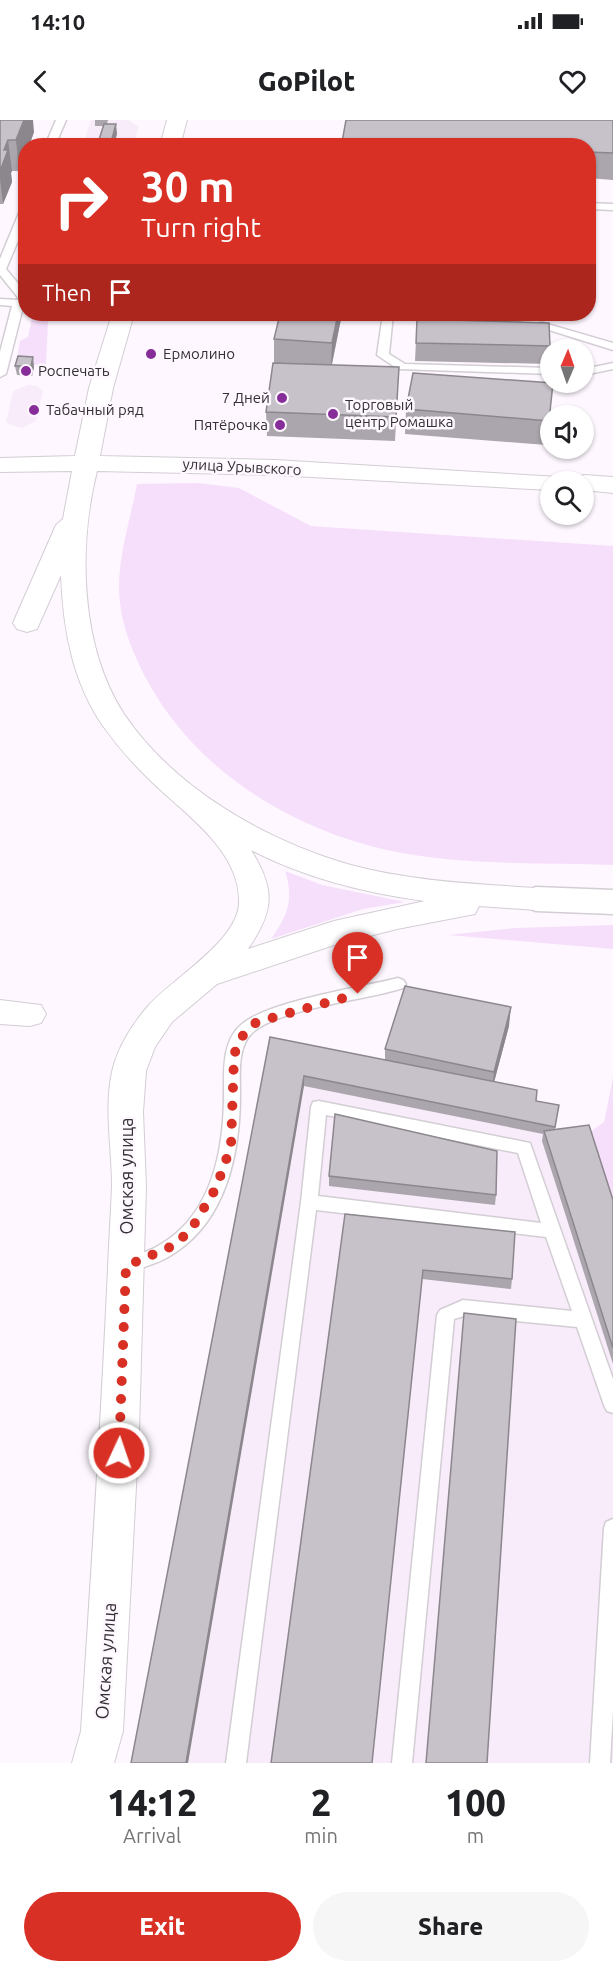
<!DOCTYPE html>
<meta charset="utf-8">
<style>
:root{--surface:#fff;--page:#f6f6f6;--text:#202124;--muted:#757577;--accent:#d93025}
body{margin:0;font-family:Ubuntu,sans-serif;background:var(--page);color:var(--text);height:100vh;display:flex;flex-direction:column;font-size:22px;white-space:nowrap}
*{box-sizing:border-box;margin:0}
p{font-size:20px;color:var(--muted)}
.icon{flex:none;width:33px;height:33px;fill:none;stroke:currentColor;stroke-width:2;stroke-linecap:round;stroke-linejoin:round}
.map{position:relative;height:1643px;overflow:hidden}
.side{display:flex;flex-direction:column;background:var(--surface);flex:1}
.side>*{flex:none}
.top-card{position:absolute;left:18px;top:18px;width:578px;height:183px;border-radius:24px;box-shadow:0 2px 4px #0004;background:#d93025;color:#fff;overflow:hidden}
.needle{width:39px;rotate:2deg}
.fabs{position:absolute;left:540px;top:219px;display:grid;gap:12px}
.fabs a{display:grid;place-items:center;width:54px;height:54px;border-radius:50%;background:var(--surface);box-shadow:0 2px 4px #0004;font-size:30px}
.pin{position:absolute;display:grid;place-items:center;width:51px;height:51px;color:#fff;margin:-62px -26px;border-radius:50% 50% 50% 0;rotate:-45deg;box-shadow:0 0 6px #0007}
.pin .icon{rotate:45deg}
.me{position:absolute;width:66px;margin:-33px;rotate:3deg;stroke-linejoin:round;filter:drop-shadow(0 0 4px #0008)}
.turn{display:flex;align-items:center;gap:21px;height:126px;padding:0 24px;font-size:27px}
.turn .icon{width:78px;height:78px;stroke-width:2.5}
.turn b{display:block;font-size:42px;line-height:51px}
.then{display:flex;align-items:center;height:57px;padding:0 24px;background:#0003;gap:12px;font-size:22px}
.eta{display:flex;justify-content:space-evenly;align-items:center;height:102px;text-align:center}
.eta b{font-size:36px;font-weight:800;line-height:42px}
.action{display:flex;gap:12px;margin-top:auto;padding:12px 24px}
.action a{flex:1;height:69px;border-radius:36px;background:var(--accent);color:#fff;font-size:24px;font-weight:800;line-height:69px;text-align:center}
.action a+a{background:var(--page);color:var(--text)}
.status{display:flex;justify-content:space-between;align-items:center;height:42px;padding:0 30px;background:var(--surface);direction:ltr}
.status svg{height:16px;fill:currentColor}
header{display:flex;justify-content:space-between;align-items:center;height:78px;padding:0 24px;background:var(--surface);font-size:27px;font-weight:800}
.map>svg:first-child{display:block}
</style>
<div class="status"><b>14:10</b><svg viewBox="0 0 49 12"><path d="M0 12V9h3v3zM5 12V6h3v6zM10 12V3h3v9zM15 12V0h3v12zM26 1h20v11H26zM47 4h2v5h-2z"/></svg></div>
<header><svg class="icon" aria-label="back" viewBox="0 0 24 24"><path d="M15 5l-7 7 7 7"/></svg>GoPilot<svg class="icon" aria-label="heart" viewBox="0 0 24 24"><path d="M12 20l-8-8c-3-5 5-10 8-4 3-6 11-1 8 4z"/></svg></header>
<div class="map">
<svg width="613" height="1643" viewBox="0 0 613 1643">
<rect width="100%" height="100%" fill="#fef7ff"/>
<!-- built -->
<path fill="#f8ecfb" d="M91 0H128L139 7 133 25 83 26Z
M28 265 37 266 43 271 36 301 22 308 11 305 6 302 13 271Z
M270 927 557 995 554 1016 613 1096V1643H133Z"/>
<!-- green -->
<path fill="#f6dffb" d="M32 198 48 201 46 245H16L20 221 28 217Z
M198 363 239 368 311 406 613 426V745C539 742 460 746 387 730 281 706 182 641 137 540 127 518 120 495 119 471 118 436 131 397 137 364Z
M285 751 322 765 405 782 363 789 271 819C288 795 294 779 285 751Z
M613 805V829L448 815 515 808Z
M613 957V1096L587 1014 604 1002Z"/>
<g fill="none" stroke-linecap="round" stroke-linejoin="round">
<!-- service casing -->
<g stroke="#d3cdd4" stroke-width="3">
<path id="service" d="M56 0H66L55 26H45Z
M588 83 613 84V90L588 89Z
M26 85V102L6 149 26 173V187H23L6 254 0 257V232L12 186 0 185V179L20 180 0 155V139L21 88Z
M383 194H393L389 234 405 244 550 248V254L398 249 377 235Z
M498 194H513L613 223V230Z
M613 243V249L584 255V249Z
M398 858 403 860 406 864 403 868C367 880 277 889 252 913 237 927 240 956 240 974 240 1032 227 1098 176 1132 161 1143 143 1147 126 1153L120 1151 117 1146 120 1141C133 1136 146 1133 158 1126 212 1096 224 1030 224 974 224 951 222 921 241 905 265 882 362 867 398 858Z
M319 981 530 1023 613 1259V1293L607 1291 604 1285 577 1207 464 1196 454 1199 412 1643H392L437 1195 440 1190 463 1180 572 1191 546 1117 316 1090 246 1643H226L301 1082 311 987 313 982ZM326 995 518 1033 541 1103 318 1076Z
M613 1399V1590L610 1643H590L604 1408 606 1402Z"/>
</g>
<!-- minor casing -->
<g stroke="#d3cdd4" stroke-width="2">
<path id="minor" d="M167 0H187L180 26H160Z
M112 194H134L113 268 100 336 275 340 559 357 562 362H550V370L275 355 97 351C78 427 80 526 124 594 174 668 263 719 347 744 408 761 473 764 536 768L547 771 551 779 547 787 536 790 479 786 475 794 397 809 334 825 217 864 172 902 155 927 146 951 143 992 146 1066 139 1310 123 1611 114 1643H72L81 1611C91 1457 101 1303 108 1148 109 1121 111 1093 112 1066 112 1028 104 989 112 952 117 928 133 903 149 885 171 860 238 821 239 783 241 731 185 694 153 663 134 645 118 627 103 606 72 561 63 508 61 455L37 509 27 512 17 509 13 503 56 405 63 399 72 351 0 352V338L75 336 89 268ZM251 730C305 758 365 773 425 781L334 801 248 829C274 791 276 770 251 730Z
M584 355 613 357V373L584 370V362H572L575 358Z
M0 880 41 885 46 894 41 903 30 906 0 904Z"/>
</g>
<!-- tertiary casing -->
<g stroke="#d3cdd4" stroke-width="3">
<path id="tertiary" d="M536 767 613 770V794L536 791 525 787 520 779 525 771Z"/>
</g>
<!-- service -->
<use href="#service" fill="#fff" fill-rule="evenodd"/>
<!-- minor -->
<use href="#minor" fill="#fff" fill-rule="evenodd"/>
<!-- tertiary -->
<use href="#tertiary" fill="#fff" fill-rule="evenodd"/>
</g>
<!-- wall -->
<path fill="#aba6ad" d="M0 0 34 12 29 26H26V35L19 51H12L11 53 12 62 3 84H0Z
M95 0H108L107 4 117 14 103 6H95Z
M613 0V60L588 58V26H342V22Z
M342 194 332 245 399 247 395 321 267 316 266 292 274 243V219Z
M417 199 550 226 548 244 415 241Z
M18 236 34 247 32 256 17 255 15 246Z
M553 263 546 325 405 314 406 289Z
M509 906 494 962 536 981 559 985 555 1009 613 1080V1244L542 1021 543 1014 304 966 270 917 385 940V929Z
M329 1056 496 1075 495 1085 329 1066Z
M345 1094 512 1159 511 1169 422 1159Z"/>
<!-- shaded-wall -->
<path fill="#8b878d" d="M24 0H33L34 12 29 26H26V35L19 51 16 20Z
M116 4 117 14 114 26H110Z
M8 20 12 51 11 53 12 62 3 84 0 59V51L4 30Z
M338 194H342L331 247 332 223Z
M33 237 34 247 32 256 31 246Z
M511 887 509 906 492 970 494 952Z
M304 956V966L188 1643H186Z"/>
<!-- building -->
<path fill="#c7c1c9" stroke="#8b878d" stroke-width="1.5" d="M0 0H24L16 20H8L4 30H8L0 51Z
M346 0H613V33L588 32V26H475L418 22V26H399L342 22Z
M104 4H116L110 26H97Z
M280 194H338L332 223 274 219Z
M417 199 549 203 550 226 416 223Z
M18 236 33 237 31 246H15Z
M273 243 399 247 396 297 266 292Z
M413 253 553 263 549 301 406 289Z
M405 866 511 887 494 952 385 929Z
M270 917 537 970 536 981 559 985 555 1007 304 956 186 1643H131Z
M335 994 497 1031 496 1075 329 1056Z
M589 1005 613 1080V1228L544 1011Z
M345 1094 515 1112 512 1159 423 1150 372 1643H271Z
M464 1193 516 1199 487 1643H426Z"/>
<g fill="none" stroke-linecap="round" stroke-linejoin="round">
<!-- route -->
<path stroke="#d93025" stroke-width="10" stroke-dasharray="0 18" d="M119 1333 126 1146 175 1125 192 1108 216 1068 231 1026 234 936C238 921 244 911 257 902L358 874"/>
</g>
<!-- markers -->
<g fill="#872d99" stroke="#fef7ff" stroke-width="2">
<circle cx="151" cy="234" r="6"/>
<circle cx="26" cy="251" r="6"/>
<circle cx="282" cy="278" r="6"/>
<circle cx="34" cy="290" r="6"/>
<circle cx="333" cy="294" r="6"/>
<circle cx="280" cy="305" r="6"/>
</g>
<g text-anchor="middle" stroke-width="5" stroke-linejoin="round" paint-order="stroke">
<!-- far-poi labels -->
<g font-size="15" fill="#343134" stroke="#fef7ff" text-anchor="start">
<text x="163" y="239">Ермолино</text>
<text x="38" y="256">Роспечать</text>
<text x="270" y="283" text-anchor="end">7 Дней</text>
<text x="345" y="290">Торговый<tspan x="345" dy="17">центр Ромашка</tspan></text>
<text x="46" y="295">Табачный ряд</text>
<text x="268" y="310" text-anchor="end">Пятёрочка</text>
</g>
<!-- far-street labels -->
<g font-size="15" fill="#343134" stroke="#fef7ff">
<text transform="translate(242 347) rotate(3)" y="5">улица Урывского</text>
</g>
<!-- street labels -->
<g font-size="18" fill="#343134" stroke="#fef7ff">
<text transform="translate(127 1056) rotate(-90)" y="6">Омская улица</text>
<text transform="translate(106 1541) rotate(-86)" y="6">Омская улица</text>
</g>
</g>
</svg>
<div class="fabs">
<a><svg class="needle" viewBox="-14 -14 28 28"><path d="M0-13l5 13h-10z" fill="#e53935"/><path d="M0 13l5-13h-10z" fill="#757577"/></svg></a>
<a><svg class="icon" aria-label="sound" viewBox="0 0 24 24"><path d="M4 9h4l5-4v14l-5-4H4zM17 9q2 3 0 6"/></svg></a>
<a><svg class="icon" aria-label="search" viewBox="0 0 24 24"><circle cx="10" cy="10" r="6"/><path d="M15 15l6 6"/></svg></a>
</div>
<div class="pin" style="left:358px;top:874px;background:#d93025"><svg class="icon" aria-label="arrive" viewBox="0 0 24 24"><path d="M6 21V4h12l-3 4 3 4H6"/></svg></div>
<svg class="me" style="left:119px;top:1333px" viewBox="-20 -20 40 40"><circle r="17" fill="#d93025" stroke="#fff" stroke-width="3"/><path d="M0-11L8 9 0 5-8 9z" fill="#fff"/></svg>
<div class="top-card">
<div class="turn"><svg class="icon" aria-label="right" viewBox="0 0 24 24"><path d="M7 20v-9h11M14 6l5 5-5 5"/></svg><div><b>30 m</b>Turn right</div></div>
<div class="then">Then<svg class="icon" aria-label="arrive" viewBox="0 0 24 24"><path d="M6 21V4h12l-3 4 3 4H6"/></svg></div>
</div>
</div>
<section class="side">
<div class="eta">
<div><b>14:12</b><p>Arrival</p></div>
<div><b>2</b><p>min</p></div>
<div><b>100</b><p>m</p></div>
</div>
<div class="action"><a>Exit</a><a>Share</a></div>
</section>
